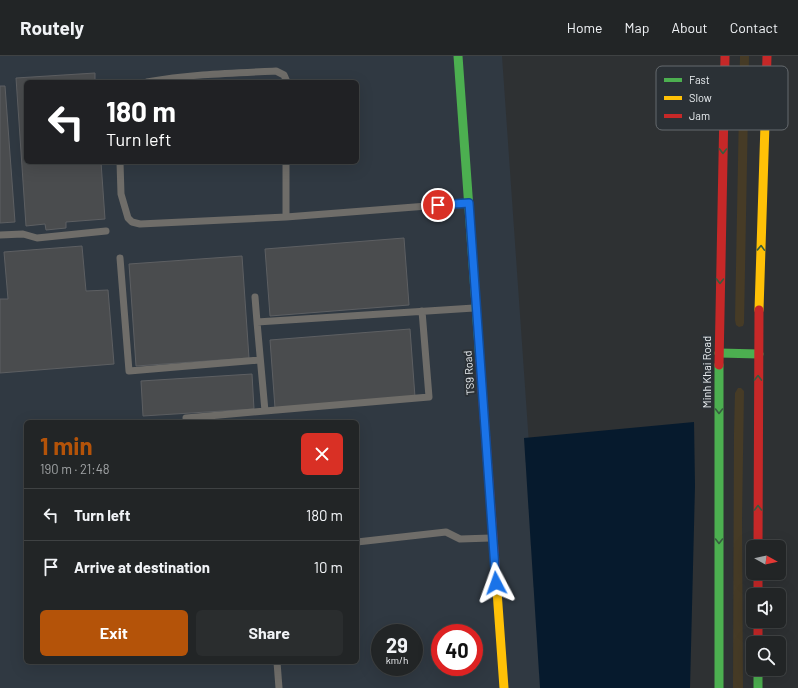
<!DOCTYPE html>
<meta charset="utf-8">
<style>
:root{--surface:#222526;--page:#2a2d2e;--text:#f1f3f6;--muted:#a2a5a7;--line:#3f4243;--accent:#b45309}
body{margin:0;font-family:Barlow,sans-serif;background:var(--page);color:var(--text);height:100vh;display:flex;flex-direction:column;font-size:15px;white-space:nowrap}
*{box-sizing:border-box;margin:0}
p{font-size:13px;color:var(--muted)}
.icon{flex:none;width:22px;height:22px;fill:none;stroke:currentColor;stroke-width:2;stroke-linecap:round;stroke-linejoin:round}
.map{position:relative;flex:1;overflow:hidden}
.sheet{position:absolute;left:24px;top:364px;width:335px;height:244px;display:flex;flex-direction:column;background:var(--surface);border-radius:6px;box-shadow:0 4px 16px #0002,0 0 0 1px var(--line)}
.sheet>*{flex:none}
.top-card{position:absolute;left:24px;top:24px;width:335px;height:84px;border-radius:6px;box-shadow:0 4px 16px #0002,0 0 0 1px var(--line);background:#202124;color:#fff;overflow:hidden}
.needle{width:26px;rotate:98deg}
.buttons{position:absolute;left:746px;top:484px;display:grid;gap:8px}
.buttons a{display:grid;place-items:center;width:40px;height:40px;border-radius:6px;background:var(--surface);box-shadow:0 4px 16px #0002,0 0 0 1px var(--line);font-size:20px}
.speed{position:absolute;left:371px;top:568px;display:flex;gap:8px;font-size:20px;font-weight:700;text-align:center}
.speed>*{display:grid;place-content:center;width:52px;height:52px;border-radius:50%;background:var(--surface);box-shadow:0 4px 16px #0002,0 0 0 1px var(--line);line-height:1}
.speed small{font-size:10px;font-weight:400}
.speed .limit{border:6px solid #d22;background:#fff;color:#111}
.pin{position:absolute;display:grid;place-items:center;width:34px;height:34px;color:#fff;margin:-17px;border:2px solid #fff;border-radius:50%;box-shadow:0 1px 4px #0007}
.me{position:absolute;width:44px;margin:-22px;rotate:356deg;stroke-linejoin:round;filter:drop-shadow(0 0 3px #0008)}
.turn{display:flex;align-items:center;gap:14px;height:84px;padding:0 16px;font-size:18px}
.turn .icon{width:52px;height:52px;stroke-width:2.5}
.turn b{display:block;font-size:28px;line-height:34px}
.round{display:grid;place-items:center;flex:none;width:42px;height:42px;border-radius:6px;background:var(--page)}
.overview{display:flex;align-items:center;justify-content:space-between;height:68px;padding:0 16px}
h1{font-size:24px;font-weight:700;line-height:30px;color:var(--accent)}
.button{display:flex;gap:8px;margin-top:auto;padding:8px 16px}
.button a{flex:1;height:46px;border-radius:6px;background:var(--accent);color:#fff;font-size:16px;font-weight:700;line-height:46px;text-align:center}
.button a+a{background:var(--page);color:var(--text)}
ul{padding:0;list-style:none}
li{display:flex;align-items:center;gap:12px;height:52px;padding:0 16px;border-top:1px solid var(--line)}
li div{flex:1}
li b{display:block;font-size:15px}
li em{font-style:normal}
header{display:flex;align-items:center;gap:24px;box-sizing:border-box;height:56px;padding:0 20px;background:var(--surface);border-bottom:1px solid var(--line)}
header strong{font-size:19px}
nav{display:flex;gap:22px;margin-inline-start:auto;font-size:14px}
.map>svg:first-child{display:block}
</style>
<header>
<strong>Routely</strong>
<nav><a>Home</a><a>Map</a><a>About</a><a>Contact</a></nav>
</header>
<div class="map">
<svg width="798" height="632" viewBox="0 0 798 632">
<rect width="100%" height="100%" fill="#2e3133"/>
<!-- built -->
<path fill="#303942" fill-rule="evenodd" d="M0 0H502L546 632H0ZM26 26H357V106H26ZM26 366H357V606H26ZM380 577H414V611H380ZM440 577H474V611H440Z"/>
<!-- green -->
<path fill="#463b26" d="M740 0H749L744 267 743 270 739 271 736 269 735 264Z
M738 332H741L744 335 742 463 743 632H733L734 377 735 337Z"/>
<!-- water -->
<path fill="#061a2d" d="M694 366 695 430 690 632H540L524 382Z"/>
<!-- building -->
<path fill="#4a4c4e" stroke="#5d5f62" d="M95 17V26H26V106H101L105 163 66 166V172L46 174 45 168 26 170 16 22Z
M0 30H5L15 166 0 167Z
M404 182 409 249 270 260 265 193Z
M82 190 86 235 108 234 114 308 0 317V243H8L4 196Z
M242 200 249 302 136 310 129 208Z
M410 273 415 341 275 352 270 284Z
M252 318 254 353 143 360 141 325Z"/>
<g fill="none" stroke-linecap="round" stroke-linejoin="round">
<!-- lane -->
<path stroke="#6f6d69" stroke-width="7" d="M147 26C189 18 233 17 276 15L284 19 287 26
M120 106 121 138 128 162 132 166 140 168 286 161 466 147
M286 161V106
M0 179 23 178 37 182 106 175
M120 202 129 315 260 304
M255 241 257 266 474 252
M265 355 429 341 422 255
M186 362 265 355 257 266
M357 486 446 476 460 483 491 482
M277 606 279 632"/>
<!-- fast -->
<path stroke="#4caf50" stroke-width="9" d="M458 0 480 305
M719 297 759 298
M719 309V632
M758 613V632"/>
<!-- slow -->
<path stroke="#ffc107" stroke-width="9" d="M759 254 765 68
M496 521 504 632"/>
<!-- jam -->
<path stroke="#c62828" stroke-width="9" d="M765 68 767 0
M480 305 496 521
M719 309 725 0
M758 491 759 254
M758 517V539
M758 565V587"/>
</g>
<!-- one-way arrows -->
<defs><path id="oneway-chevron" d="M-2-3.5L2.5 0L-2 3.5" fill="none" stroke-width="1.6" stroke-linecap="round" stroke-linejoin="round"/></defs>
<g stroke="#375d3f">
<use href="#oneway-chevron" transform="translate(723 95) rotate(91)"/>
<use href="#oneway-chevron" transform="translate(761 192) rotate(-88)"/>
<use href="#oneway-chevron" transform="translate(720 225) rotate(91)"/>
<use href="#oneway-chevron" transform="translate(758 322) rotate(-89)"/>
<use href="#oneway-chevron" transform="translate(719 355) rotate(90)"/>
<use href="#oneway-chevron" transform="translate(758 452) rotate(-90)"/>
<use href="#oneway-chevron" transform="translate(719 485) rotate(90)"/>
</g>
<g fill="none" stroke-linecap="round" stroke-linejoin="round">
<!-- route casing -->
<g stroke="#114b97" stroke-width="10">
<path id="route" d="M438 149 469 147 496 527"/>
</g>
<!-- route -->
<use href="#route" stroke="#1a73e8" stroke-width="7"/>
</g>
<g text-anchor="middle" stroke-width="4" stroke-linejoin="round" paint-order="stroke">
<!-- street labels -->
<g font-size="11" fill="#ebeff2" stroke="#2b3136">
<text transform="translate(707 316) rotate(-90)" y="4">Minh Khai Road</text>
<text transform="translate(469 317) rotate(-94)" y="4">TS9 Road</text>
</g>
</g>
<!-- legend -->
<rect x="656" y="10" width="132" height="64" rx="6" fill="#2b3136" stroke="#656a6e" stroke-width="1"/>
<rect x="664" y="22" width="18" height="4" fill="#4caf50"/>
<rect x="664" y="40" width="18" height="4" fill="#ffc107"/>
<rect x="664" y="58" width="18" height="4" fill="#c62828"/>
<g font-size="11" fill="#ebeff2">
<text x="689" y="28">Fast</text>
<text x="689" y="46">Slow</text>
<text x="689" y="64">Jam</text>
</g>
</svg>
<div class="buttons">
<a><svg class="needle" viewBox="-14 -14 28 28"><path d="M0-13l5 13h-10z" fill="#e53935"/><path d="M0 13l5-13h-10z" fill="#a2a5a7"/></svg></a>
<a><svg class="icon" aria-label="sound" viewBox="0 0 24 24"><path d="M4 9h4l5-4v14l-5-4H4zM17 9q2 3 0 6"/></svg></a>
<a><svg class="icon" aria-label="search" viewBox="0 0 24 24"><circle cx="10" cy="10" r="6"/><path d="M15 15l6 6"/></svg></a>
</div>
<div class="speed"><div>29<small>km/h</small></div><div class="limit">40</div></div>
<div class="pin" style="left:438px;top:149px;background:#d93025"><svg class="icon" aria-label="arrive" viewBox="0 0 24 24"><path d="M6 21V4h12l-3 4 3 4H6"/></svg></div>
<svg class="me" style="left:496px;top:527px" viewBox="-20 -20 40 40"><path d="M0-17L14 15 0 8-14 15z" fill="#1a73e8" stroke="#fff" stroke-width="4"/></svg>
<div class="top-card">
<div class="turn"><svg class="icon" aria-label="left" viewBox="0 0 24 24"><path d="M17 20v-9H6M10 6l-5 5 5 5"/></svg><div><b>180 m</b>Turn left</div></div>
</div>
<section class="sheet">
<div class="overview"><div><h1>1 min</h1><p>190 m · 21:48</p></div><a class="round" style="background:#d93025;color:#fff"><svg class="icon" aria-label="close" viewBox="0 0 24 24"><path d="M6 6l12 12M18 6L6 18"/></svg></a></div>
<ul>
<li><svg class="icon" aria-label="left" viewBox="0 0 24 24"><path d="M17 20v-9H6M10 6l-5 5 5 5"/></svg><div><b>Turn left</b></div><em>180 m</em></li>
<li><svg class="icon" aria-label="arrive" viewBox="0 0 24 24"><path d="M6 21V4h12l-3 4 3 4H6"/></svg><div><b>Arrive at destination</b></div><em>10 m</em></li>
</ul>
<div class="button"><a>Exit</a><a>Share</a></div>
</section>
</div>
